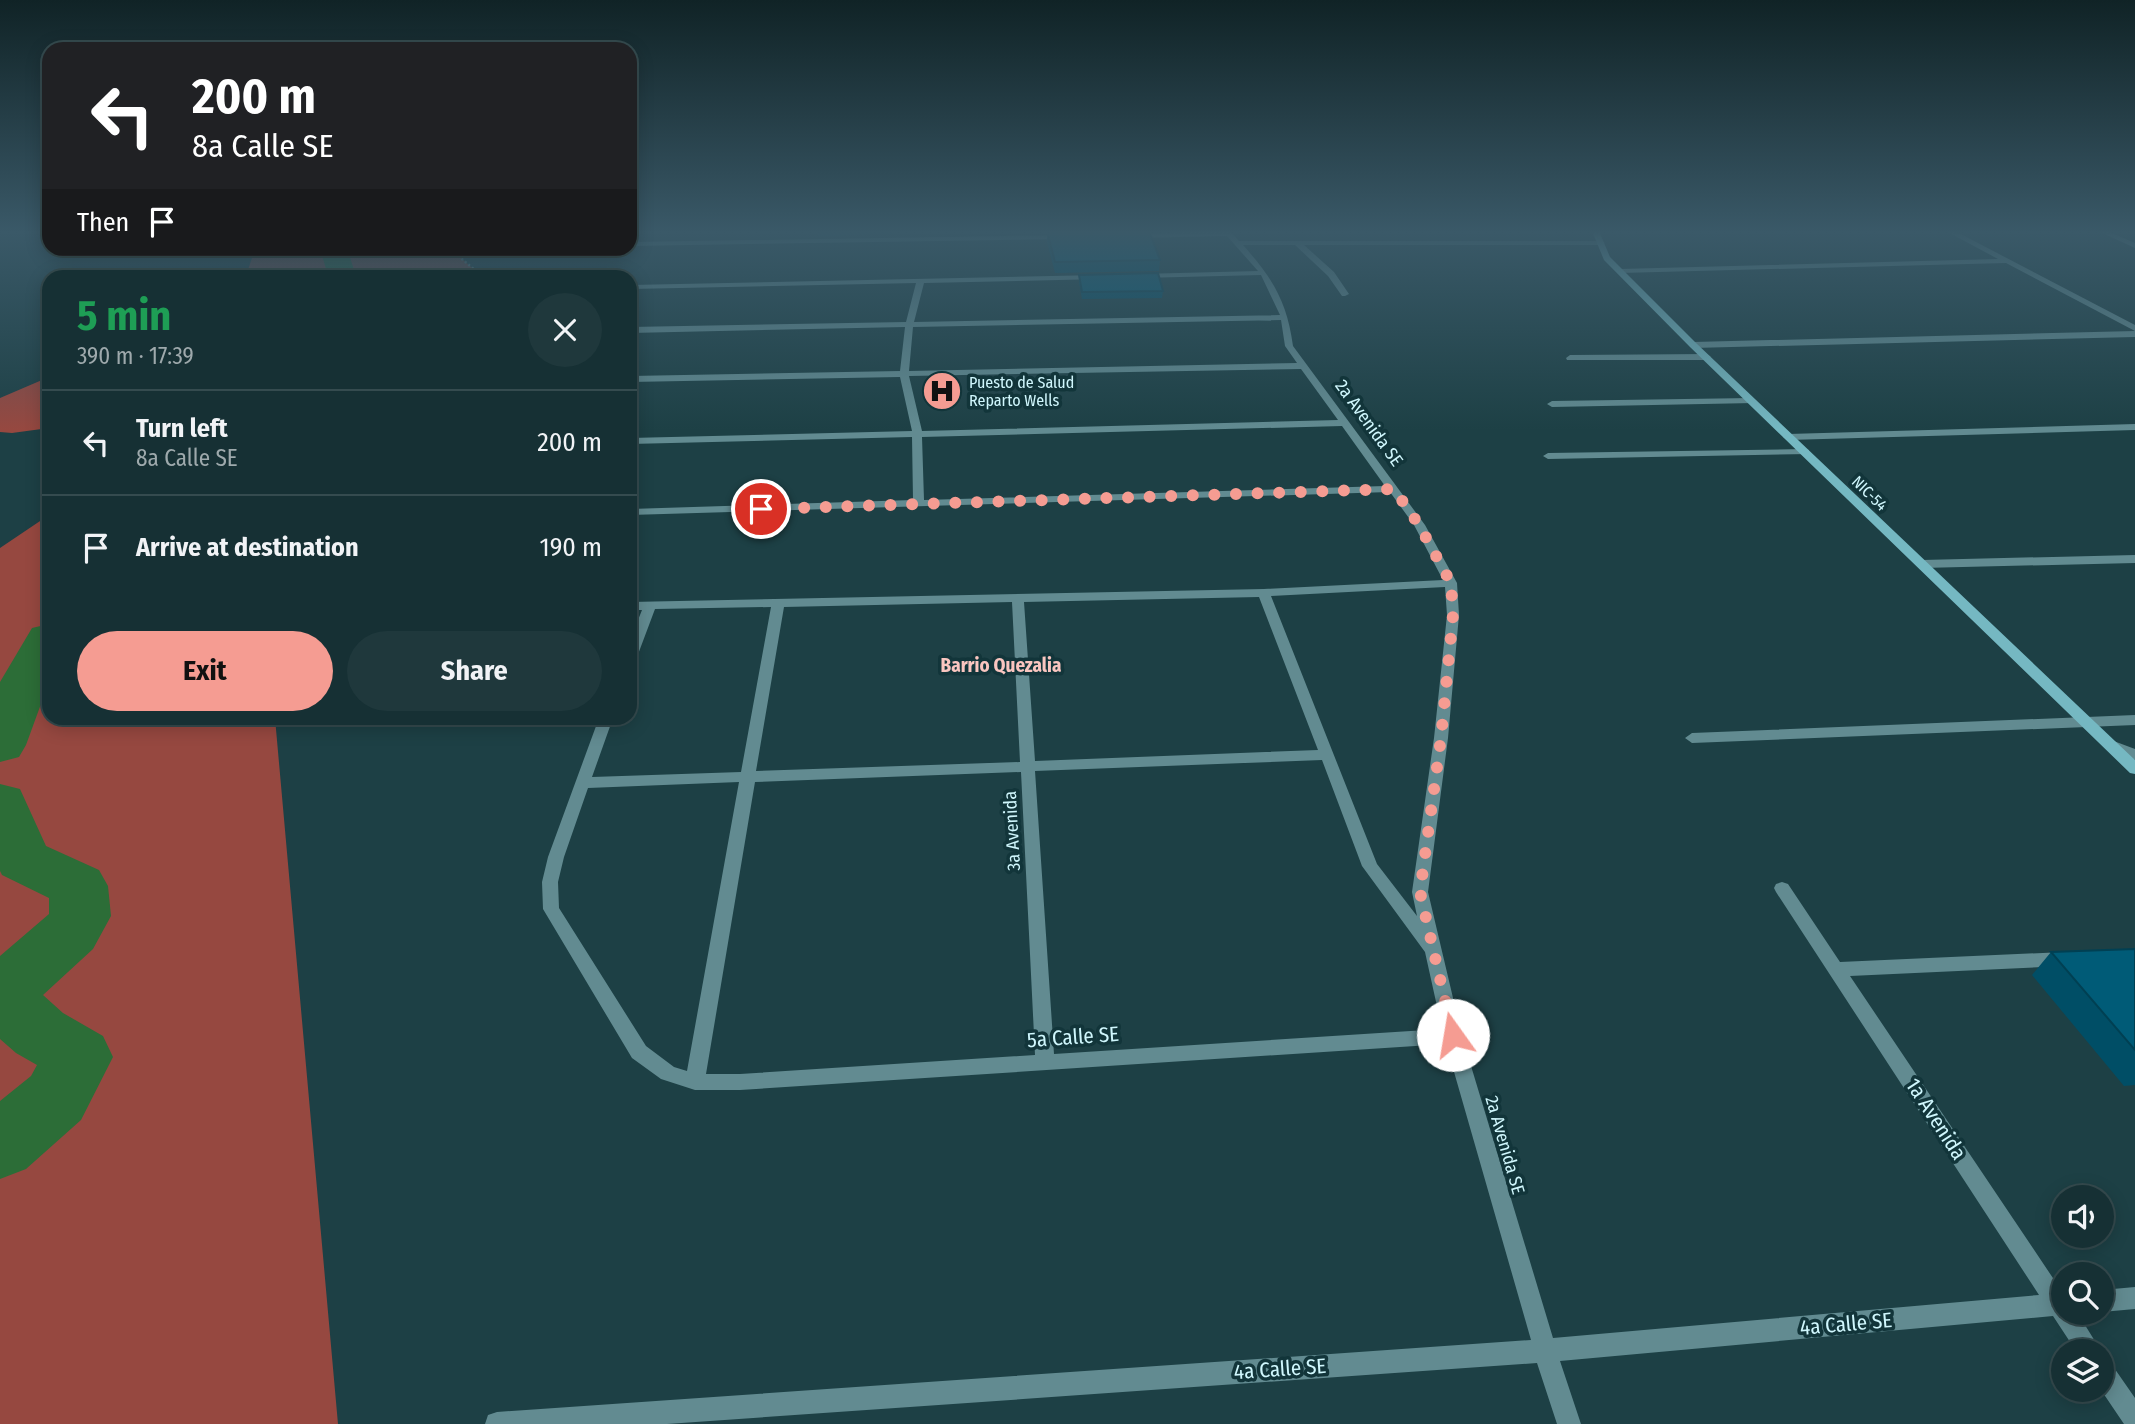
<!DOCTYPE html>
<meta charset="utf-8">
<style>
:root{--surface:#163034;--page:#1f383c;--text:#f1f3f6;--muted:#9ea9ac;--line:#354b4f;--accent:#f59c92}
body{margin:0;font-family:"Fira Sans Condensed",sans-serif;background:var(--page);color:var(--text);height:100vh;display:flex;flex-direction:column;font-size:26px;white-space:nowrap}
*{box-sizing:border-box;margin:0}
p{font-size:23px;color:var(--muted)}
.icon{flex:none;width:38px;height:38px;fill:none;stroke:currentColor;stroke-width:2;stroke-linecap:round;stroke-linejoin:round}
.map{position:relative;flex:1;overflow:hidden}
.drawer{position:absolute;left:42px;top:270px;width:595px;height:455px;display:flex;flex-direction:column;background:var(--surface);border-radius:21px;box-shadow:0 4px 18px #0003,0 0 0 2px var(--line)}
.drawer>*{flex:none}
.banner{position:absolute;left:42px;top:42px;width:595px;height:214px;border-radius:21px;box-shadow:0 4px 18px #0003,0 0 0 2px var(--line);background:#202124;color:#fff;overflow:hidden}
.fabs{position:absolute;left:2051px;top:1185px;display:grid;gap:14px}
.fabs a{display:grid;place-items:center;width:63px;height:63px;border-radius:50%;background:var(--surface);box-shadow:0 4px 18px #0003,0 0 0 2px var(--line);font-size:35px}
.pin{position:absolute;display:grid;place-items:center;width:60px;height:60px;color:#fff;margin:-30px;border:4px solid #fff;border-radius:50%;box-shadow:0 2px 7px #0007}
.me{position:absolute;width:77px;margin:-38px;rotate:347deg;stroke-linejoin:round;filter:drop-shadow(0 0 5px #0008)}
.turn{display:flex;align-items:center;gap:24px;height:147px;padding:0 35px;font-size:32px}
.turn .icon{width:91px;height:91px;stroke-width:2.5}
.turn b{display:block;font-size:49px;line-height:60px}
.then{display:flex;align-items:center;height:66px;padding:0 35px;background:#0003;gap:14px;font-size:26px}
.round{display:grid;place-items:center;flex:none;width:74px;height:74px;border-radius:37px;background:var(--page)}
.head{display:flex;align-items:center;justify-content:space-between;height:119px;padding:0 35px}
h1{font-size:42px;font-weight:700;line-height:52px;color:#1e9e55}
.primary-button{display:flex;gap:14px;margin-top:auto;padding:14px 35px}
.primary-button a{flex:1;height:80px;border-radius:42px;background:var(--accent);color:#111;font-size:28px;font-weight:700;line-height:80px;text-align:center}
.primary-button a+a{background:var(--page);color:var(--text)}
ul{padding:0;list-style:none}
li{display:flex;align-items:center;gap:21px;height:105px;padding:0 35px;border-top:2px solid var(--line)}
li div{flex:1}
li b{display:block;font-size:26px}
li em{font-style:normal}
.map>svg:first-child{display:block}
</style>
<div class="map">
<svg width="2135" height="1424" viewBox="0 0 2135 1424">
<rect width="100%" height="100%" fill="#1d4045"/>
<!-- forest -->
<path fill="#964840" d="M255 249H451L481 276H246Z
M49 377V428L12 433 0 432V398Z
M49 515V718H275L338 1424H0V548Z"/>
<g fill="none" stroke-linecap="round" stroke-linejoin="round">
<!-- river -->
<path fill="#2c6d37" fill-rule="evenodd" d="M320 248H347L356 276H328Z
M49 624V682L26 745 19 757 0 762V682L32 628Z
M0 784 20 789 46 846 99 870 108 886 111 916 93 949 43 995 63 1013 103 1036 113 1057 81 1120 26 1169 0 1179V1101L31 1076 37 1065 16 1053 0 1039V956L49 914V898L2 875 0 871Z"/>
<!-- path -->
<path stroke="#71969c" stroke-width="2.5" stroke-dasharray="2 2.5" stroke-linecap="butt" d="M465 248 456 254 482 276"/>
<!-- street -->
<path fill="#628b91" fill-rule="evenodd" d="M1223 231H1230L1239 241H1601L1605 243 1601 245H1304L1334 272 1349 294 1345 296H1342L1328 276 1295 245H1243C1273 279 1287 301 1293 346L1425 525 1457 583 1459 615 1448 738 1428 892 1462 1036 1553 1338 2039 1295 1776 892 1774 888 1776 884 1782 882 1788 884 1840 962 2064 952 2070 954 2073 959 2070 964 2064 966 1850 976 2063 1293V1312H2077L2101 1351H2076L2053 1316 1560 1361 1581 1424H1557L1537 1363 667 1424H485L488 1415 497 1412 1531 1340 1446 1044 740 1090H695L661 1079 632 1058 543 909 542 882 548 857 599 718H613L592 777 741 772 771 607 655 609 637 657 630 661V640L642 610H630V602L1264 589 1443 580 1414 525 1390 492 630 515V509L913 500 912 437 630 444V438L912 431 900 377 630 382V376L900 371 905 327 630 333V327L906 322 916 283 630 289V285L1099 275H1102V279L924 283 914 322 1280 315 1261 275 1140 278 1136 276 1140 274 1258 271 1227 236 1132 238 1128 236 1132 234ZM1281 320 1285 346 1297 363 909 371 913 327ZM1301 369 1338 420 922 431 909 376ZM1342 426 1385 486 924 500 922 437ZM1445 587 1447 615 1434 738 1412 892 1417 916 1377 864 1271 596ZM1259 597 1318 750 1035 761 1024 602ZM1012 602 1020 762 756 771 784 607ZM1322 760 1362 866 1425 952 1442 1029 1054 1054 1035 771ZM1021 772 1035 1055 740 1074H706L755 782ZM739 782 687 1071 674 1067 646 1046 559 908 558 882 564 857 588 788Z
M1946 231H1955L2135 325V331L2006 263 1620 273 1616 271 1620 269 1998 259Z
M2098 231H2107L2135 243V248Z
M1066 235 1067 237 1063 239 630 246V242Z
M2135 331V337L1693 348 1689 345 1693 342Z
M1570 355 1707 354 1711 357 1707 360H1567L1566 358Z
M1751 398 1756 401 1754 403 1552 407 1547 404 1552 401Z
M2135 424V430L1788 440 1783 437 1788 434Z
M1805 449 1809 450V454L1548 459 1543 456 1548 453Z
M2135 555V563L1922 568 1916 564 1922 560Z
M2135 715V725L1692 743 1685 738 1692 733Z
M2111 740 2135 749V760L2106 748 2104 745 2106 742Z
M2135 1287V1309L2102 1312V1290Z
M2102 1358 2110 1362 2135 1398V1424H2124L2101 1390Z"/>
<!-- secondary -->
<path fill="#75b8c2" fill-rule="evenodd" d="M1592 231H1599L1610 257 1696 343 2135 760V774L2130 773 1690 347 1604 260Z"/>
</g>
<!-- wall -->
<path fill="#004e66" d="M817 231H894L893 234 818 236Z
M1044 231H1149L1160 260 1159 271 1055 273 1047 242V232Z
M1079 275 1163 291 1162 298 1082 299 1079 282Z
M2135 949V1085L2124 1086 2032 975 2051 952Z"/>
<!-- building -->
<path fill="#005b77" stroke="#004053" stroke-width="2" d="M1047 231H1149L1160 260 1055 262Z
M1158 273 1163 291 1082 292 1079 275Z
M2135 949V1050L2051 952Z"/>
<!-- sky -->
<linearGradient id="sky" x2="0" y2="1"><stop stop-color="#102326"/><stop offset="0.54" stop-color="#3a5968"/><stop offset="1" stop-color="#3a5968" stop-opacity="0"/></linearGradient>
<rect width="2135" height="430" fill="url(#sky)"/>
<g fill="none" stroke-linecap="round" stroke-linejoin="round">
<!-- route -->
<path stroke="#f59c92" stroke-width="12" stroke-dasharray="0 21.6" d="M761 509 1394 489 1419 525 1451 583 1453 615 1441 738 1420 892 1453 1035"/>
</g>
<!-- icons -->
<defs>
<g id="hospital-disc" transform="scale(2.0125)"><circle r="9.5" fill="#f59c92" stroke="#12353a"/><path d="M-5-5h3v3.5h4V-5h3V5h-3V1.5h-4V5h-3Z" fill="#111"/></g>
</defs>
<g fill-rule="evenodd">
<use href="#hospital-disc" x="942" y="391"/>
</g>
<g text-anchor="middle" stroke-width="7" stroke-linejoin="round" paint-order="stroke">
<!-- far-poi labels -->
<g font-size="16" fill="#d0f7fd" stroke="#12353a" text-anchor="start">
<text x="969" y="388">Puesto de Salud<tspan x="969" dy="18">Reparto Wells</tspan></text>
</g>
<!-- far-street labels -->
<g font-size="16" fill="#d0f7fd" stroke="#12353a">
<text transform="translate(1870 493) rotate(44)" y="6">NIC-54</text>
</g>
<!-- street labels -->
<g font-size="18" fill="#d0f7fd" stroke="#12353a">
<text transform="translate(1369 423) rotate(54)" y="6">2a Avenida SE</text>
<text transform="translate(1012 831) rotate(-93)" y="6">3a Avenida</text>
<text transform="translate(1505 1145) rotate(74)" y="6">2a Avenida SE</text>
</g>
<!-- neighbourhood labels -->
<g font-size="19" font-weight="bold" fill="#fac6c0" stroke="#12353a">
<text x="1001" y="672">Barrio Quezalia</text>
</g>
<!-- near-street labels -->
<g font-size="21" fill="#d0f7fd" stroke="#12353a">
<text transform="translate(1073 1037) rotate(-4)" y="7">5a Calle SE</text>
<text transform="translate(1936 1119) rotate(57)" y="7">1a Avenida</text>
<text transform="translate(1846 1324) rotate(-5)" y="7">4a Calle SE</text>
<text transform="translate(1280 1369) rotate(-4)" y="7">4a Calle SE</text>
</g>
</g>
</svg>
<div class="fabs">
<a><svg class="icon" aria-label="sound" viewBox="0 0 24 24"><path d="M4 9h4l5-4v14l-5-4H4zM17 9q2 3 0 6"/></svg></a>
<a><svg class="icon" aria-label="search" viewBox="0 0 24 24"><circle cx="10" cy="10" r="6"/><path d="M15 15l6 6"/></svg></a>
<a><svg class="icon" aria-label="layers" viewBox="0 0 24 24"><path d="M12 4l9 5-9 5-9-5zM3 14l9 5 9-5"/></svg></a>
</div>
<div class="pin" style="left:761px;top:509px;background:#d93025"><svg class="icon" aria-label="arrive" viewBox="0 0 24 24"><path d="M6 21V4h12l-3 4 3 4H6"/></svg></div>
<svg class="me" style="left:1453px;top:1035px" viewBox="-20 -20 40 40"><circle r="19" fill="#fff"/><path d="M0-13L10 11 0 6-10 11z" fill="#f59c92"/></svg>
<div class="banner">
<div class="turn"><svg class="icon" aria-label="left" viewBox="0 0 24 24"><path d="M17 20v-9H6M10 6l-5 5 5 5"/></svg><div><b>200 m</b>8a Calle SE</div></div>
<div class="then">Then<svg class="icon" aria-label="arrive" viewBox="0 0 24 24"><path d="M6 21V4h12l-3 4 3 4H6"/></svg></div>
</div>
<section class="drawer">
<div class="head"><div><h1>5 min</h1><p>390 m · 17:39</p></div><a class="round"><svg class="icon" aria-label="close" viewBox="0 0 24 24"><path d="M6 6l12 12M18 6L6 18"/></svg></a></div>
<ul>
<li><svg class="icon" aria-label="left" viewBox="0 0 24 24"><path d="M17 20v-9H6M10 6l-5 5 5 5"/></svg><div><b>Turn left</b><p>8a Calle SE</p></div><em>200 m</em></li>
<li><svg class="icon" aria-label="arrive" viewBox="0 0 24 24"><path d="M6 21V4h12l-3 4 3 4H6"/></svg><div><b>Arrive at destination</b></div><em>190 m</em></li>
</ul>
<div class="primary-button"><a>Exit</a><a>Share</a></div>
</section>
</div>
